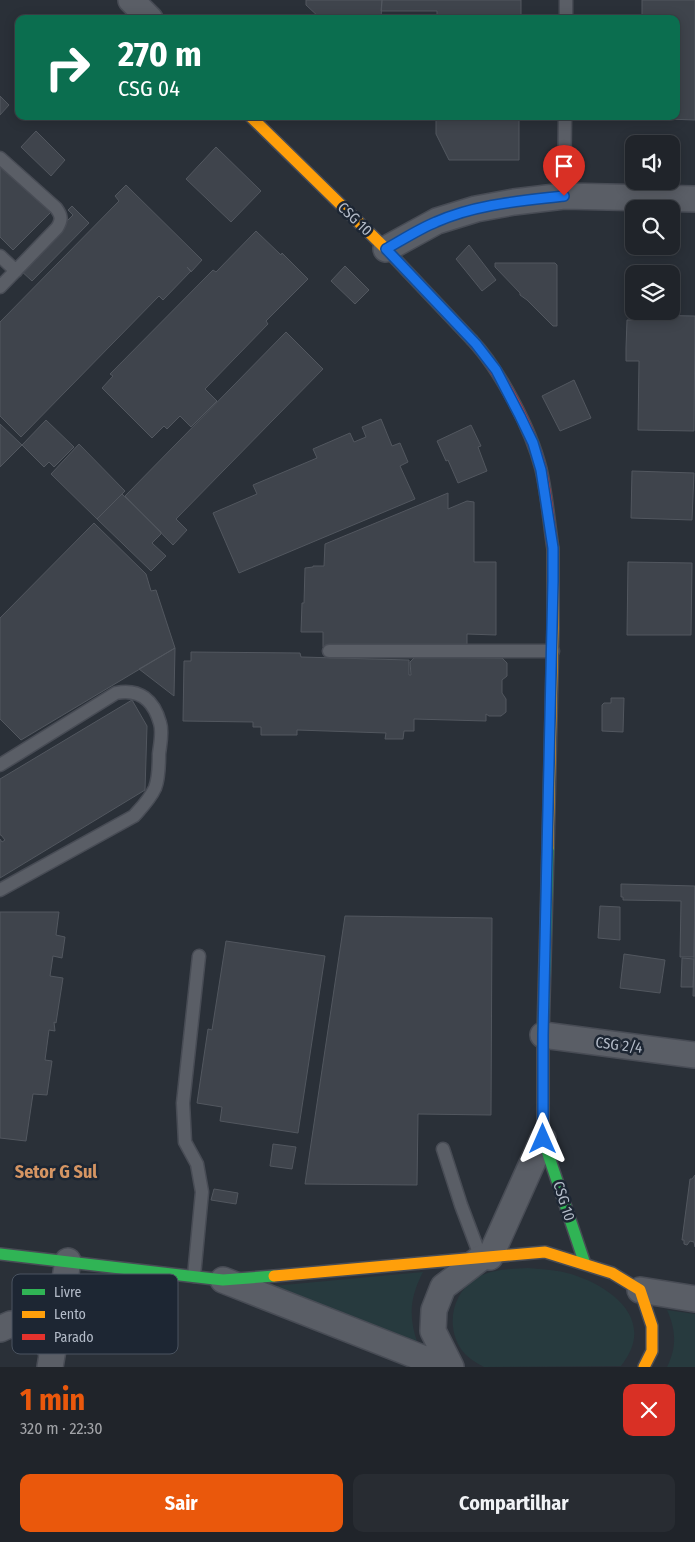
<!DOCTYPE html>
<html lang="pt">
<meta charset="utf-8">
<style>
:root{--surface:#20242a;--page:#282c32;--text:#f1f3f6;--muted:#a2a4a8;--line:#3d4147;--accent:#ea580c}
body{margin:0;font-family:"Fira Sans Condensed",sans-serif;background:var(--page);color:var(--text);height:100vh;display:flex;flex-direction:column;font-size:19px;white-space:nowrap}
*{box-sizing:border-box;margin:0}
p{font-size:16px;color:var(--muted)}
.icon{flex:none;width:28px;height:28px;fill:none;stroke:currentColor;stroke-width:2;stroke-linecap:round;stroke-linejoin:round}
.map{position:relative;height:1367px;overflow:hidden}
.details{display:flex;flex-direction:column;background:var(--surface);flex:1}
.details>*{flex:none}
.top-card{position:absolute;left:15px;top:15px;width:665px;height:105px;border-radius:10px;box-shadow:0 2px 12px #0003,0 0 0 1px var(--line);background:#0b6e4f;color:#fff;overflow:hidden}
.tools{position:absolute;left:625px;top:135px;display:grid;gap:10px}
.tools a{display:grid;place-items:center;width:55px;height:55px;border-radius:10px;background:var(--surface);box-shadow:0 2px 12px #0003,0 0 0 1px var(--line);font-size:25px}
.pin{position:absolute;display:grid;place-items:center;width:42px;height:42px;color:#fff;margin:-51px -21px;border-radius:50% 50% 50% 0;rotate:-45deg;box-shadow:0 0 5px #0007}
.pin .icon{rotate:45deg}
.me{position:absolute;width:55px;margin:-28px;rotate:0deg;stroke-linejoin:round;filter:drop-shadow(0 0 4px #0008)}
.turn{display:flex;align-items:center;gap:18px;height:105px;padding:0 20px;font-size:22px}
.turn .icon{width:65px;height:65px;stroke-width:2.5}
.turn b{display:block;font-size:35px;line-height:42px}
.round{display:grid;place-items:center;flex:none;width:52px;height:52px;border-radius:10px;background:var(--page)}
.overview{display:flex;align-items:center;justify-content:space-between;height:85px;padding:0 20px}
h1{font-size:30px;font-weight:700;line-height:38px;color:var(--accent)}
.primary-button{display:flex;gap:10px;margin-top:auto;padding:10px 20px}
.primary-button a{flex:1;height:58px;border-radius:10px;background:var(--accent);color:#fff;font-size:20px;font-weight:700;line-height:58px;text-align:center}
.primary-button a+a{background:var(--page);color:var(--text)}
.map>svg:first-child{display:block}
</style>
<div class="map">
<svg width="695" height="1367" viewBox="0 0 695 1367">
<rect width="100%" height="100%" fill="#2a3038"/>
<!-- green -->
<path fill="#273a3e" d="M528 1268C542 1269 557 1270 571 1274 613 1287 657 1321 621 1366L484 1367C477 1363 471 1360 465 1354 445 1332 450 1295 475 1279 490 1269 511 1269 528 1268Z
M423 1272C410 1297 408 1317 418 1344L273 1286Z
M667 1310 695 1314V1367H667C677 1347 676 1330 667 1310Z"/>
<!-- building -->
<path fill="#3f444c" stroke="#52575f" d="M306 0H382L381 19H321L306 5Z
M382 0H521V19H437V11H381Z
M642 0H695V120L667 119V116H676V19H642Z
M0 96 9 105 0 115Z
M436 116H519V160H449L436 134Z
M36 131 65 160 51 176 21 147Z
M216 147 261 191 231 222 186 179Z
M0 162 51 212 13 250 0 237Z
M126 185 202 260 191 272 187 267 191 271 163 300 159 296 21 437 0 416V322L119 201 115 196Z
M72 206 89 223 32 281 19 269 73 215 68 210Z
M256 231 281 255 282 253 308 279 266 321 268 324 205 389 217 401 191 427 180 416 167 429 164 426 152 438 102 388 113 376 110 374 213 270 216 272Z
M469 245 496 280 482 291 456 259Z
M495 263H555L557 265V326H553L527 300 520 295V293L495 267Z
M345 266 369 290 355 304 331 281Z
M640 315 695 316 694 431 638 430 639 361H626V348L627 320H639Z
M286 332 323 369 176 519 187 530 173 545 125 496Z
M574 380 591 418 560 431 542 396Z
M381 419 392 446 400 443 408 462 400 466 415 499 239 573 213 513 257 494 253 485 317 458 313 449 350 433 354 442 366 437 362 427Z
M46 420 74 447 54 467 49 462 44 467 22 445Z
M0 424 22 445 0 467Z
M471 425 481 446 478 447 487 471 458 483 448 460 446 461 437 441Z
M79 444 125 491 97 519 51 474Z
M632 471 694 473 692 520 631 518Z
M448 493V509L467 501 474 502V562H496V635L467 634V649L323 647V632H301L302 603H304L305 568 313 567V566H324L325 544Z
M122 494 161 532V534L152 543 166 556 151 571 97 519Z
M94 523 146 574 151 591 156 590 175 648 21 740 0 719V618Z
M628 562 692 563 691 635H627Z
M175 648 174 696 139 669Z
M191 652 300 653 301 657 409 660V675H411L410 662 415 657 502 658 507 663V676L502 680V693L506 699V712L501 716H489L486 714V721L414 719V731H404L403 739H385L386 733 297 730V735H261V727H253V722L183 721 184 661H191Z
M611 698H624L623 732 602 731V705L604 703H611Z
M132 700 147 726 145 790 0 878V839L2 842 5 840 1 835H0V779Z
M621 884 695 886 694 957H680L681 901 623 900V897H621Z
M695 886V996H693L694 959Z
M600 906 620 907V940L598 938Z
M0 912H59L56 935 65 937 62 958 53 956 50 976 63 978 56 1023 54 1022 55 1031 49 1030 45 1060 52 1061 47 1095 33 1094 26 1141 0 1138Z
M345 916 492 918 491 1115 418 1114 417 1185 305 1184Z
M226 941 325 956 298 1133 220 1121 222 1107 197 1103 208 1029 212 1030Z
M624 954 665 960 660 993 620 988Z
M682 958 694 959 693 987H681Z
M273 1144 296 1147 292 1169 270 1166Z
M695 1175V1247L694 1242 690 1241 687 1245 684 1244V1240H682L690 1179H692Z
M214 1189 238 1193 236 1204 211 1200Z"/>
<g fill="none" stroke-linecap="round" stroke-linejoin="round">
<!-- lane casing -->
<g stroke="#484c55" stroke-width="15">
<path id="lane" d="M566 19V0
M0 158 56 208C62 216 62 220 57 228L0 287
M564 196 565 116
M0 256 16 271
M329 651H553
M0 765 116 693C140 688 154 701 160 723 163 732 160 745 159 754 159 765 159 778 155 788 150 799 142 807 134 816L0 890
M443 1149 461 1205 481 1258
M194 1276 202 1192 197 1164 185 1142 183 1103 199 956"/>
</g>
<!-- street casing -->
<g stroke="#484c55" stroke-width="28">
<path id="street" d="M131 0 150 19
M386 249 437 221 476 209 514 202 564 196 695 199
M543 1035 695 1055
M490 1257 543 1139
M223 1280 445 1367
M640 1290 695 1299
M0 1329 11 1324 29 1325 45 1336 52 1354
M50 1367 68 1261
M451 1367 433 1331 434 1310 443 1287 481 1258"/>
</g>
<!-- fast casing -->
<g stroke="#484c55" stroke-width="14">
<path id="fast" d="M548 848 543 1035V1139L585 1264
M0 1254 223 1280 274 1276"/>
</g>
<!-- slow casing -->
<g stroke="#484c55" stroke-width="14">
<path id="slow" d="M250 116 386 249 472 340
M548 848 553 629V549
M274 1276 545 1252 612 1273 640 1290 652 1326V1351L644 1367"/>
</g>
<!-- jam casing -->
<g stroke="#484c55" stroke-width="14">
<path id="jam" d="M472 340C500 370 531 429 541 469 547 495 549 523 553 549"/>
</g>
<!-- lane -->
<use href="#lane" stroke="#5a5e66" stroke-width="12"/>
<!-- street -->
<use href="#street" stroke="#5a5e66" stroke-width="25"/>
<!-- fast -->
<use href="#fast" stroke="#30b455" stroke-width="11"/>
<!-- slow -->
<use href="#slow" stroke="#ff9f0a" stroke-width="11"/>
<!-- jam -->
<use href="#jam" stroke="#e5322d" stroke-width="11"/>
</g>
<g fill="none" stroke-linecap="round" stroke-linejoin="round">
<!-- route casing -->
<g stroke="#114b97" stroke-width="12">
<path id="route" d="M543 1139V1035L553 581V548L541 470 533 443 520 416 496 370 476 344 386 249C402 240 419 229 436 222 476 204 521 201 564 196"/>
</g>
<!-- route -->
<use href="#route" stroke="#1a73e8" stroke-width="9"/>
</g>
<g text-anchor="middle" stroke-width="5" stroke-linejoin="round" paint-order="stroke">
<!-- street labels -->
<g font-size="15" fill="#b4bcc9" stroke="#1d2633">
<text transform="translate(355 219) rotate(44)" y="5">CSG 10</text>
<text transform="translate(619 1045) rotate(7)" y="5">CSG 2/4</text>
<text transform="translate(564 1201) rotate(72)" y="5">CSG 10</text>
</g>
<!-- quarter labels -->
<g font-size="18" font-weight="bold" fill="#d59563" stroke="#1d2633">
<text x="56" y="1178">Setor G Sul</text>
</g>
</g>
<!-- legend -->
<rect x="12" y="1274" width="166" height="80" rx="8" fill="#1d2633" stroke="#4a5360" stroke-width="1"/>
<rect x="22" y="1289" width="23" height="6" fill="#30b455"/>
<rect x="22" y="1311" width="23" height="7" fill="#ff9f0a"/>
<rect x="22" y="1334" width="23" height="6" fill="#e5322d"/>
<g font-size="14" fill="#b4bcc9">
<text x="54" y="1297">Livre</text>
<text x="54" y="1319">Lento</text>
<text x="54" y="1342">Parado</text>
</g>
</svg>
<div class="tools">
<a><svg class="icon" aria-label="sound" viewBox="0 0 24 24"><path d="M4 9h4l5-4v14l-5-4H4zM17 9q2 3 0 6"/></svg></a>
<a><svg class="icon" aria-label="search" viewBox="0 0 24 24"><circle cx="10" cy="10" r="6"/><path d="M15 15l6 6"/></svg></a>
<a><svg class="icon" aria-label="layers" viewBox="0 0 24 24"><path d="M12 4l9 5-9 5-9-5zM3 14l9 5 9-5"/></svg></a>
</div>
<div class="pin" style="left:564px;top:196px;background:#d93025"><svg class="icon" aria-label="arrive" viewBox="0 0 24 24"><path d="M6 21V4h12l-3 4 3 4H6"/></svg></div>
<svg class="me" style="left:543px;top:1139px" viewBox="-20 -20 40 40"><path d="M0-17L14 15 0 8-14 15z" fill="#1a73e8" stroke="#fff" stroke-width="4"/></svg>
<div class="top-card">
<div class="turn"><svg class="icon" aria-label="right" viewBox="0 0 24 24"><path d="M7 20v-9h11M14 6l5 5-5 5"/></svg><div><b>270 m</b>CSG 04</div></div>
</div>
</div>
<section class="details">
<div class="overview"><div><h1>1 min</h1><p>320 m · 22:30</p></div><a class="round" style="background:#d93025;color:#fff"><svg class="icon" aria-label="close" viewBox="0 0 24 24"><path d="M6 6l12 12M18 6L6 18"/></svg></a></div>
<div class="primary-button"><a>Sair</a><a>Compartilhar</a></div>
</section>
